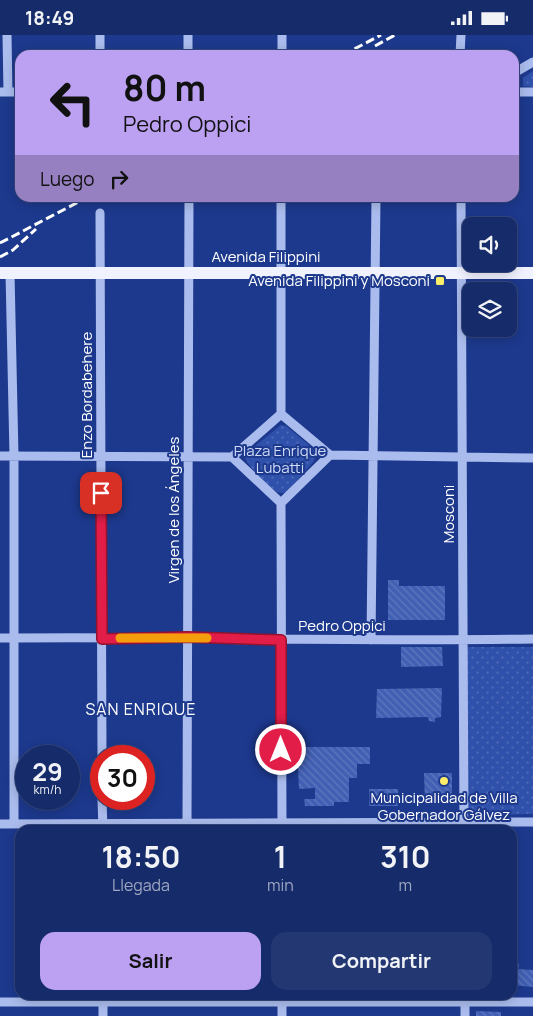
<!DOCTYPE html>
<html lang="es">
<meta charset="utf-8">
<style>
:root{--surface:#162b6a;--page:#233772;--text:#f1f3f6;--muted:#9ea7c1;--line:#35477e;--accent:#bca0f2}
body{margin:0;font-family:Manrope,sans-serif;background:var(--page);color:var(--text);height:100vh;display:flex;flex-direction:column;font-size:19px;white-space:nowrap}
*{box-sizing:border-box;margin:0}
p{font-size:16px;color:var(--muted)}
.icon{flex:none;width:28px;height:28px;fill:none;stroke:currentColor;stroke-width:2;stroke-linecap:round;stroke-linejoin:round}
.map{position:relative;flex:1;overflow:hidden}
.side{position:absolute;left:15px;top:790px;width:502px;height:175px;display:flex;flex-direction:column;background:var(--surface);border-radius:15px;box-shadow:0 2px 12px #0003,0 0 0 1px var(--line)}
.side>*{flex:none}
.top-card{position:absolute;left:15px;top:15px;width:504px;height:152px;border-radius:15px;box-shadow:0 2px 12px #0003,0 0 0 1px var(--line);background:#bca0f2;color:#111;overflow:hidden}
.controls{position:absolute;left:462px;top:182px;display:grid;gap:10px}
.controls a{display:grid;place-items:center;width:55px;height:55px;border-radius:10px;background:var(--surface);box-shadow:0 2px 12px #0003,0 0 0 1px var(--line);font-size:25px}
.speed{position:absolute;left:15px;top:710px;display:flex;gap:10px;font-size:25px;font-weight:700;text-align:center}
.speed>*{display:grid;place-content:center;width:65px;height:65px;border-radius:50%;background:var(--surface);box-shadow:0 2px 12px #0003,0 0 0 1px var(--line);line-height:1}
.speed small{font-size:12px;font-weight:400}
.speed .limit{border:8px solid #d22;background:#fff;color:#111}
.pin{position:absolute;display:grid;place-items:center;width:42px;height:42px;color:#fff;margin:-21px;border-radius:10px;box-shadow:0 2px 8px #0006}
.me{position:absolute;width:55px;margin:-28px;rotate:0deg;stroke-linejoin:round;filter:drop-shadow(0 0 4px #0008)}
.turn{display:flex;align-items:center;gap:18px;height:105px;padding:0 25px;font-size:22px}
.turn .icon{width:65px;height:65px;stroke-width:2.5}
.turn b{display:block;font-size:35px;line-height:42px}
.then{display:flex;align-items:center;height:48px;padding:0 25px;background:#0003;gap:10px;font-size:19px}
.eta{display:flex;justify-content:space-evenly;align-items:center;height:85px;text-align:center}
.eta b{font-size:30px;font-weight:700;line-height:35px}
.action{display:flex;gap:10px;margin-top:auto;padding:10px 25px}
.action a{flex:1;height:58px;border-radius:15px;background:var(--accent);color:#111;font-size:20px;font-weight:700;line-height:58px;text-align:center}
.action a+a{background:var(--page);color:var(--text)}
.status{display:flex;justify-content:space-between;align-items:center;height:35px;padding:0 25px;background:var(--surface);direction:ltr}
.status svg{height:14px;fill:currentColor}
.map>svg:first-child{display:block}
</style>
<div class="status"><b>18:49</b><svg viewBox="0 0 49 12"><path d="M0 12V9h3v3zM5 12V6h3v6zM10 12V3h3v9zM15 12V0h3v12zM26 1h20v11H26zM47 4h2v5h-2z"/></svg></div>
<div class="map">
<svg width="533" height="981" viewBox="0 0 533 981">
<defs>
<pattern id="grass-dots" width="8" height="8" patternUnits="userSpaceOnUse" patternTransform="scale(1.25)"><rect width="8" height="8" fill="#3051ab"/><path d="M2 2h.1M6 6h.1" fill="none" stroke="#4f6bb8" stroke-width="1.8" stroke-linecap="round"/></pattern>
<pattern id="building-back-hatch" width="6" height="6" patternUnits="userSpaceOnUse" patternTransform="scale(1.25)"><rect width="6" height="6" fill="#415fb3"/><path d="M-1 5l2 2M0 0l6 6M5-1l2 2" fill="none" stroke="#5e77be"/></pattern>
</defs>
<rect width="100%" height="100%" fill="#1d398d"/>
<!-- grass -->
<path fill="url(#grass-dots)" d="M533 36V52L523 51V43Z
M281 390 286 391 316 416V421L313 427 286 458C284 458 280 458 278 457 268 454 247 430 244 420Z
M465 612H533V779L468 780Z"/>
<!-- building -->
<path fill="url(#building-back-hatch)" d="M388 545H399V551H445V585H388Z
M401 612H442L443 631 401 632Z
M442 653 441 682 435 683V687L429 686 428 682 376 683 377 654Z
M297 712H370V729H357V743H349V767H334V771H305L304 764H315V753L299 754Z
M424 738H452V767L425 768Z
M369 754H398V771H369Z
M512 929H519L518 934 533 935V952L512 950Z
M476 976 501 977V981H476Z"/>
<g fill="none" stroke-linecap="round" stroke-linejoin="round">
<!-- minor -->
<path stroke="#aabced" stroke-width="9" d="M7 0 8 57
M100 20V0
M188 20V0
M282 20V0
M460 20 461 0
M514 38 533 27
M0 57H20
M514 57H533
M461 162 464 795
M100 178 102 721
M10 238 14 421V789
M281 379 330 420 281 468 232 422Z
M281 379V162
M330 420 533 423
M0 421 232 422
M281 468 282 795
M0 603C178 601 355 607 533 604
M371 605 376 162
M102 764 103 795
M187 788 189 162
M0 789 533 787
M103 960V981
M282 960V981
M465 960V981
M0 967H533"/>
<!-- major -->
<path stroke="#f0f3ff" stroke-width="12" d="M0 238H533"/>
<!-- rail -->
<path stroke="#fff" stroke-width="3" stroke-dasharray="9 4" stroke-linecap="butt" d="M375 11 395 0
M343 20 381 0
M0 208 88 162
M0 222 13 215 36 194"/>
</g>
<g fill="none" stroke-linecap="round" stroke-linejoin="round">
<!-- route casing -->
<g stroke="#92132f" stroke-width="12">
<path id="route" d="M101 458 102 604 187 602 281 605V715"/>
</g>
<!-- route -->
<use href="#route" stroke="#e11d48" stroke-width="9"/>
<!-- slow -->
<path stroke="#f59e0b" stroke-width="9" d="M120 603H207"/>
</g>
<!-- markers -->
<g fill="#fded68" stroke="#1d398d" stroke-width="2">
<rect x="435" y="241" width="10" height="10" rx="2.5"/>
<circle cx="444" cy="746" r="5"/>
</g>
<g text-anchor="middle" stroke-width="4" stroke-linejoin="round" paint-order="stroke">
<!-- street labels -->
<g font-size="15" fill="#fff" stroke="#1d398d">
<text x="266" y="227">Avenida Filippini</text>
<text transform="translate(87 360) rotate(-90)" y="5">Enzo Bordabehere</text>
<text transform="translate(174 475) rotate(-90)" y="5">Virgen de los Ángeles</text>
<text transform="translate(449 479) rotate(-90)" y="5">Mosconi</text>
<text x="342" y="596">Pedro Oppici</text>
</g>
<!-- poi labels -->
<g font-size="15" fill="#fff" stroke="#1d398d" text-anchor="end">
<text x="430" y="251">Avenida Filippini y Mosconi</text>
<text x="444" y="768" text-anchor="middle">Municipalidad de Villa<tspan x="444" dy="17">Gobernador Gálvez</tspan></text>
</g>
<!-- park labels -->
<g font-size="15" fill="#d0dbf9" stroke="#1d398d">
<text x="280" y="421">Plaza Enrique<tspan x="280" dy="17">Lubatti</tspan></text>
</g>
<!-- neighbourhood labels -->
<g font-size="16" letter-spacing="1" fill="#fff" stroke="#1d398d">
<text x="141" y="680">SAN ENRIQUE</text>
</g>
</g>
</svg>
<div class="controls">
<a><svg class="icon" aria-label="sound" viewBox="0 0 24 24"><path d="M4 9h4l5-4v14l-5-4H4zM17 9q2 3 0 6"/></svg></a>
<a><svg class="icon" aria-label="layers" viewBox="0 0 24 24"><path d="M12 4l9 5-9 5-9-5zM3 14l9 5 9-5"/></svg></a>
</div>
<div class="speed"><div>29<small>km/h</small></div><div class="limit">30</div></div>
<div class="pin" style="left:101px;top:458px;background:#d93025"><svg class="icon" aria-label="arrive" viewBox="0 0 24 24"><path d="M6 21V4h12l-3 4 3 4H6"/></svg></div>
<svg class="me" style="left:281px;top:715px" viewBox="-20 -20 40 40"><circle r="17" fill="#e11d48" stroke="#fff" stroke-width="3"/><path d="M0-11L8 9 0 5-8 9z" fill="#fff"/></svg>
<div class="top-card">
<div class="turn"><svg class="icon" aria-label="left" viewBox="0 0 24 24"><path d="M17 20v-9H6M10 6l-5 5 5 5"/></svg><div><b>80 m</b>Pedro Oppici</div></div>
<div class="then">Luego<svg class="icon" aria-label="right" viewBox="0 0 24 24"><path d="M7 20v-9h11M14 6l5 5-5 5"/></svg></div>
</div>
<section class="side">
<div class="eta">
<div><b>18:50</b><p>Llegada</p></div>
<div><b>1</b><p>min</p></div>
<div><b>310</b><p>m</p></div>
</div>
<div class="action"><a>Salir</a><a>Compartir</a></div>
</section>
</div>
